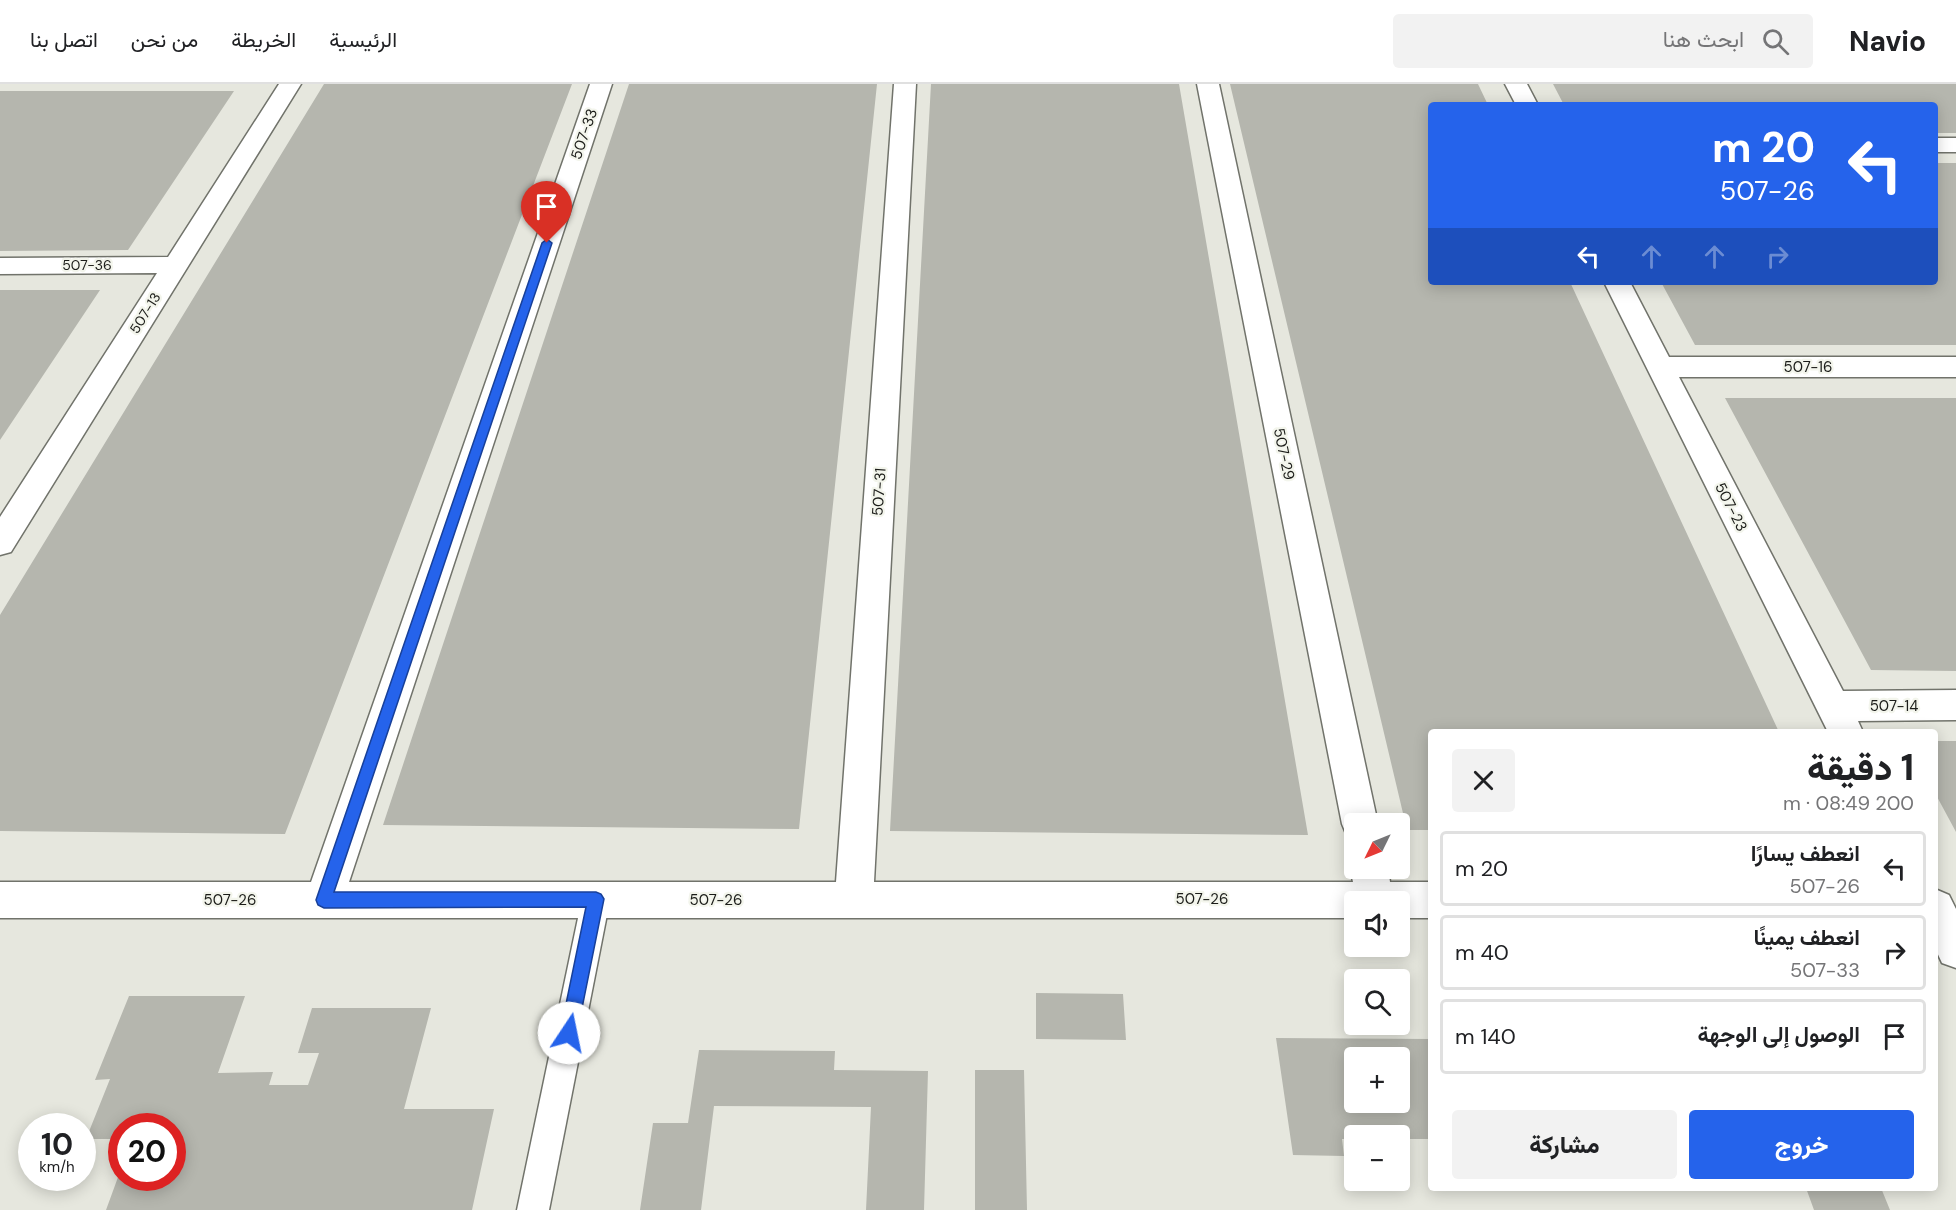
<!DOCTYPE html>
<html lang="ar">
<meta charset="utf-8">
<style>
:root{--surface:#fff;--page:#f2f2f2;--text:#202124;--muted:#757577;--line:#e0e0e0;--accent:#2563eb}
body{margin:0;font-family:"DM Sans",Vazirmatn,sans-serif;background:var(--page);color:var(--text);direction:rtl;height:100vh;display:flex;flex-direction:column;font-size:22px;white-space:nowrap}
*{box-sizing:border-box;margin:0}
p{font-size:20px;color:var(--muted)}
.icon{flex:none;width:33px;height:33px;fill:none;stroke:currentColor;stroke-width:2;stroke-linecap:round;stroke-linejoin:round}
.map{position:relative;flex:1;overflow:hidden;direction:ltr}
.details{position:absolute;left:1428px;top:645px;width:510px;height:462px;display:flex;flex-direction:column;background:var(--surface);border-radius:6px;box-shadow:0 3px 15px #0003;direction:rtl}
.details>*{flex:none}
.guide{position:absolute;left:1428px;top:18px;width:510px;height:183px;border-radius:6px;box-shadow:0 3px 15px #0003;direction:rtl;background:#2563eb;color:#fff;overflow:hidden}
.needle{width:39px;rotate:227deg}
.buttons{position:absolute;left:1344px;top:729px;display:grid;gap:12px}
.buttons a{display:grid;place-items:center;width:66px;height:66px;border-radius:6px;background:var(--surface);box-shadow:0 3px 15px #0003;font-size:30px}
.speed{position:absolute;left:18px;top:1029px;display:flex;gap:12px;font-size:30px;font-weight:700;text-align:center}
.speed>*{display:grid;place-content:center;width:78px;height:78px;border-radius:50%;background:var(--surface);box-shadow:0 3px 15px #0003;line-height:1}
.speed small{font-size:15px;font-weight:400}
.speed .limit{border:9px solid #d22;background:#fff;color:#111}
.pin{position:absolute;display:grid;place-items:center;width:51px;height:51px;color:#fff;margin:-62px -26px;border-radius:50% 50% 50% 0;rotate:-45deg;box-shadow:0 0 6px #0007}
.pin .icon{rotate:45deg}
.me{position:absolute;width:66px;margin:-33px;rotate:11deg;stroke-linejoin:round;filter:drop-shadow(0 0 4px #0008)}
.turn{display:flex;align-items:center;gap:21px;height:126px;padding:0 24px;font-size:27px}
.turn .icon{width:78px;height:78px;stroke-width:2.5}
.turn b{display:block;font-size:42px;line-height:51px}
.lanes{display:flex;align-items:center;height:57px;padding:0 24px;background:#0003;justify-content:center;gap:30px;direction:ltr}
.lanes .off{opacity:.35}
.round{display:grid;place-items:center;flex:none;width:63px;height:63px;border-radius:6px;background:var(--page)}
.overview{display:flex;align-items:center;justify-content:space-between;height:102px;padding:0 24px}
h1{font-size:36px;font-weight:800;line-height:45px}
.primary-button{display:flex;gap:12px;margin-top:auto;padding:12px 24px}
.primary-button a{flex:1;height:69px;border-radius:6px;background:var(--accent);color:#fff;font-size:24px;font-weight:800;line-height:69px;text-align:center}
.primary-button a+a{background:var(--page);color:var(--text)}
ul{padding:0;list-style:none}
li{display:flex;align-items:center;gap:18px;height:75px;margin:0 12px 9px;padding:0 12px;border:3px solid var(--line);border-radius:6px}
li div{flex:1}
li b{display:block;font-size:22px}
li em{font-style:normal}
header{display:flex;align-items:center;gap:36px;box-sizing:border-box;height:84px;padding:0 30px;background:var(--surface);border-bottom:2px solid var(--line)}
header strong{font-size:28px}
nav{display:flex;gap:33px;margin-inline-start:auto;font-size:21px}
.search{width:420px;height:54px;background:var(--page);display:flex;align-items:center;gap:15px;box-sizing:border-box;padding:0 21px;border-radius:6px;color:var(--muted);font-size:22px}
.map>svg:first-child{display:block}
</style>
<header>
<strong>Navio</strong>
<div class="search"><svg class="icon" aria-label="search" viewBox="0 0 24 24"><circle cx="10" cy="10" r="6"/><path d="M15 15l6 6"/></svg>ابحث هنا</div>
<nav><a>الرئيسية</a><a>الخريطة</a><a>من نحن</a><a>اتصل بنا</a></nav>
</header>
<div class="map">
<svg width="1956" height="1126" viewBox="0 0 1956 1126">
<rect width="100%" height="100%" fill="#e6e7de"/>
<!-- building -->
<path fill="#b5b6ae" fill-rule="evenodd" d="M324 0H572L285 750 0 747V531Z
M629 0H877L799 745 383 741Z
M931 0H1179L1308 751 890 747Z
M1230 0H1478L1488 21H1431V198H1570L1779 648H1431V746H1407Z
M1553 0H1956V49H1935V21H1564Z
M0 7H234L128 166 0 167Z
M1935 79H1956V261H1695L1661 198H1935Z
M0 206H100L0 356Z
M1725 314H1956V587L1871 586Z
M1935 657H1956V748L1935 709Z
M1036 909 1123 910 1126 956 1036 955Z
M129 912H245L218 989 273 988 269 1001H308L319 969H298L312 924H431L404 1025H494L472 1126H106L121 1085 122 1094H172V1042H122V1055H86L110 995 95 996Z
M1276 954 1431 955V1055H1400V1052H1354V1055H1342L1344 1072 1293 1071ZM1354 974H1400V1018H1354Z
M699 966 835 967 834 986 928 987 924 1126H866L871 1023 714 1022 701 1126H640L653 1039H688Z
M975 986H1024L1027 1126H975Z
M1806 1104H1881L1890 1126H1814Z"/>
<g fill="none" stroke-linecap="round" stroke-linejoin="round">
<!-- service casing -->
<g stroke="#71736b" stroke-width="3">
<path id="service" d="M596 802 606 806 610 815 549 1126H517L582 815 586 806Z"/>
</g>
<!-- minor casing -->
<g stroke="#71736b" stroke-width="3">
<path id="minor" d="M279 0H301L11 468 0 471V433L157 189 0 190V174L168 173Z
M590 0H612L349 798H836L894 0H916L874 798H1353L1350 784 1354 774V784H1388L1390 798H1431V834H1400V818H1354V834H0V798H311Z
M1197 0H1219L1378 740H1354V755L1347 752 1342 740Z
M1505 0H1527L1538 21H1516Z
M1935 54H1956V68H1935Z
M1604 198H1630L1669 273H1956V293H1679L1843 607 1956 606V636L1858 637 1863 648H1828Z
M1935 805 1949 811 1956 825V884L1942 879 1935 864Z"/>
</g>
<!-- service -->
<use href="#service" fill="#fff" fill-rule="evenodd"/>
<!-- minor -->
<use href="#minor" fill="#fff" fill-rule="evenodd"/>
</g>
<!-- route -->
<path fill="#2563eb" stroke="#184099" stroke-width="1.5" d="M547 155 552 159 334 808H596L601 810 604 815 577 949 575 955 569 957 563 955 560 949 586 823 324 824 318 821 316 816 542 159Z"/>
<g text-anchor="middle" stroke-width="4.5" stroke-linejoin="round" paint-order="stroke">
<!-- far-street labels -->
<g font-size="14" fill="#1b1c19" stroke="#f3f5ec">
<text x="87" y="186">507-36</text>
<text transform="translate(145 229) rotate(-58)" y="5">507-13</text>
</g>
<!-- street labels -->
<g font-size="15" fill="#1b1c19" stroke="#f3f5ec">
<text transform="translate(584 50) rotate(-71)" y="5">507-33</text>
<text x="1808" y="288">507-16</text>
<text transform="translate(1284 370) rotate(78)" y="5">507-29</text>
<text transform="translate(879 408) rotate(-86)" y="5">507-31</text>
<text transform="translate(1731 423) rotate(63)" y="5">507-23</text>
<text x="1894" y="627">507-14</text>
<text x="1202" y="820">507-26</text>
<text x="230" y="821">507-26</text>
<text x="716" y="821">507-26</text>
</g>
</g>
</svg>
<div class="buttons">
<a><svg class="needle" viewBox="-14 -14 28 28"><path d="M0-13l5 13h-10z" fill="#e53935"/><path d="M0 13l5-13h-10z" fill="#757577"/></svg></a>
<a><svg class="icon" aria-label="sound" viewBox="0 0 24 24"><path d="M4 9h4l5-4v14l-5-4H4zM17 9q2 3 0 6"/></svg></a>
<a><svg class="icon" aria-label="search" viewBox="0 0 24 24"><circle cx="10" cy="10" r="6"/><path d="M15 15l6 6"/></svg></a>
<a>+</a>
<a>−</a>
</div>
<div class="speed"><div>10<small>km/h</small></div><div class="limit">20</div></div>
<div class="pin" style="left:547px;top:159px;background:#d93025"><svg class="icon" aria-label="arrive" viewBox="0 0 24 24"><path d="M6 21V4h12l-3 4 3 4H6"/></svg></div>
<svg class="me" style="left:569px;top:949px" viewBox="-20 -20 40 40"><circle r="19" fill="#fff"/><path d="M0-13L10 11 0 6-10 11z" fill="#2563eb"/></svg>
<div class="guide">
<div class="turn"><svg class="icon" aria-label="left" viewBox="0 0 24 24"><path d="M17 20v-9H6M10 6l-5 5 5 5"/></svg><div><b>20 m</b>507-26</div></div>
<div class="lanes"><svg class="icon" aria-label="left" viewBox="0 0 24 24"><path d="M17 20v-9H6M10 6l-5 5 5 5"/></svg><svg class="icon off" aria-label="ahead" viewBox="0 0 24 24"><path d="M12 20V5M6 11l6-6 6 6"/></svg><svg class="icon off" aria-label="ahead" viewBox="0 0 24 24"><path d="M12 20V5M6 11l6-6 6 6"/></svg><svg class="icon off" aria-label="right" viewBox="0 0 24 24"><path d="M7 20v-9h11M14 6l5 5-5 5"/></svg></div>
</div>
<section class="details">
<div class="overview"><div><h1>1 دقيقة</h1><p>200 m · 08:49</p></div><a class="round"><svg class="icon" aria-label="close" viewBox="0 0 24 24"><path d="M6 6l12 12M18 6L6 18"/></svg></a></div>
<ul>
<li><svg class="icon" aria-label="left" viewBox="0 0 24 24"><path d="M17 20v-9H6M10 6l-5 5 5 5"/></svg><div><b>انعطف يسارًا</b><p>507-26</p></div><em>20 m</em></li>
<li><svg class="icon" aria-label="right" viewBox="0 0 24 24"><path d="M7 20v-9h11M14 6l5 5-5 5"/></svg><div><b>انعطف يمينًا</b><p>507-33</p></div><em>40 m</em></li>
<li><svg class="icon" aria-label="arrive" viewBox="0 0 24 24"><path d="M6 21V4h12l-3 4 3 4H6"/></svg><div><b>الوصول إلى الوجهة</b></div><em>140 m</em></li>
</ul>
<div class="primary-button"><a>خروج</a><a>مشاركة</a></div>
</section>
</div>
